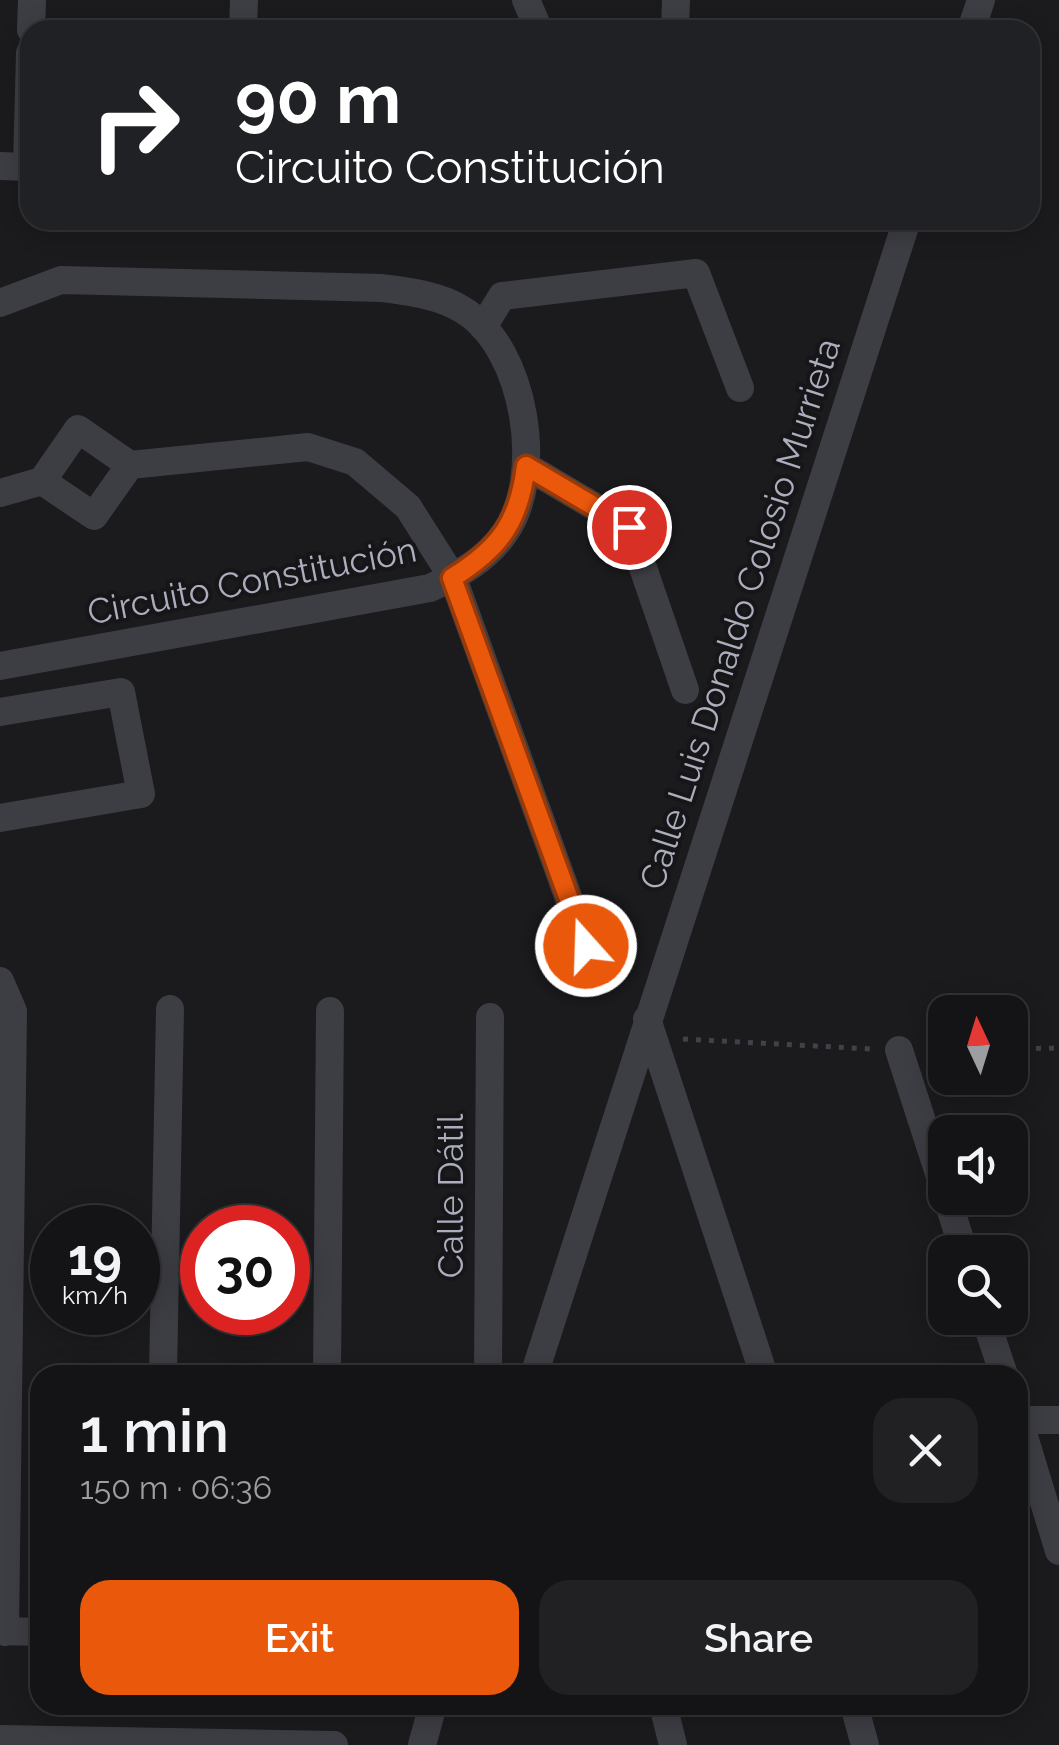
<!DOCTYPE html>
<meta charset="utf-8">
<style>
:root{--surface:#141416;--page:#212123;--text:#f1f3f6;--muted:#9d9ea1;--line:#333335;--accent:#ea580c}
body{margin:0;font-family:Raleway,sans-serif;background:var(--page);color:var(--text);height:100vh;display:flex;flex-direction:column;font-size:38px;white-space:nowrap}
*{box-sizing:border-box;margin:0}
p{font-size:32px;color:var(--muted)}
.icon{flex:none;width:55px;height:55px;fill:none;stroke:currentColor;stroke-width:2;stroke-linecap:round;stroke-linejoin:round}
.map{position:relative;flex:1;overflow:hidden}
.side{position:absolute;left:30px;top:1365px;width:998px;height:350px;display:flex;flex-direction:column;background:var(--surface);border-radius:30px;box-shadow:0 5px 25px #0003,0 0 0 2px var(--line)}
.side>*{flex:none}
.guide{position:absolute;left:20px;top:20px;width:1020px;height:210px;border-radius:30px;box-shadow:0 5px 25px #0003,0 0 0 2px var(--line);background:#202124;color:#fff;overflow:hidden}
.needle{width:65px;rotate:356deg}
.buttons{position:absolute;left:928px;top:995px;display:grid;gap:20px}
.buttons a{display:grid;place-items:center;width:100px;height:100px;border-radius:20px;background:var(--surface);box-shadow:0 5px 25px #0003,0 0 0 2px var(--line);font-size:50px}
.speed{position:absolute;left:30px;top:1205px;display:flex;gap:20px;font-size:50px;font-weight:700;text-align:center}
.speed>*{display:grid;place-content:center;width:130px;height:130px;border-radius:50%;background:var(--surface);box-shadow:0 5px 25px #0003,0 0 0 2px var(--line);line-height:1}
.speed small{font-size:25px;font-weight:400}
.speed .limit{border:15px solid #d22;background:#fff;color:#111}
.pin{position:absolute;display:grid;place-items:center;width:85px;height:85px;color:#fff;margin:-42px;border:5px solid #fff;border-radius:50%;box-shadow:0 2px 10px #0007}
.me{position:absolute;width:110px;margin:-55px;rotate:340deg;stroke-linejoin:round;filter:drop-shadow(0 0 8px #0008)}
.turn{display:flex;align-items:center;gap:35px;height:210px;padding:0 50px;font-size:45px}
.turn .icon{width:130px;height:130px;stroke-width:2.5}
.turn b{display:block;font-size:70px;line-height:85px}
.round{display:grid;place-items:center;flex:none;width:105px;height:105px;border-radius:30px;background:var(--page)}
.head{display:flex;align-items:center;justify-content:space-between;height:170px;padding:0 50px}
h1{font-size:60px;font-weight:600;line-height:75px}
.button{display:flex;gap:20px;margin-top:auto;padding:20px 50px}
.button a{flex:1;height:115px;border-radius:30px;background:var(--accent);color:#fff;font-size:40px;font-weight:600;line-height:115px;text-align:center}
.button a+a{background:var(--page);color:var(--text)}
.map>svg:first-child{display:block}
</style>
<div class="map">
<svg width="1059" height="1745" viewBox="0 0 1059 1745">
<rect width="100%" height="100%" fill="#1b1a1d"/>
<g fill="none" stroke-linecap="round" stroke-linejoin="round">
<!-- path -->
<path stroke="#414149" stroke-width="5" stroke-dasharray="5 8" stroke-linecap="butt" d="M683 1039 872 1049
M1010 1049 1059 1048
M928 1050H945"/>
<!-- minor -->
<path stroke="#3d3d44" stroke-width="28" d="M526 0 539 30
M31 30 32 0
M243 30 244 0
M675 30 676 0
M971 30 981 0
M0 166 30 167
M27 166 30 53
M0 303 61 280 382 288C410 292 439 295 463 310 526 348 546 477 504 534 486 560 458 575 430 588L0 666
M483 327 502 296 696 273 740 388
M78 429 130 465 94 516 42 481Z
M130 465 308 447 355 462 408 507 453 578 586 946
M526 466 629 527 685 690
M0 493 42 481
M0 712 121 692 141 794 0 818
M0 981 13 1011 5 1632
M647 1019 764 1375
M899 1050 945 1192
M947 1198 964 1252
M985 1318 1004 1375
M163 1375 170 1009
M327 1375 330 1011
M488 1375 490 1017
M534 1375 907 220
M1018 1417 1059 1551
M1018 1420H1059
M0 1631 40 1632
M663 1705 673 1745
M854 1705 865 1745
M0 1739 334 1745
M422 1745 433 1705"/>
</g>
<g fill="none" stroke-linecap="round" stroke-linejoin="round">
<!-- route casing -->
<g stroke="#983908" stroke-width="25">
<path id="route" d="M586 946 452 578C500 548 519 522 526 466L629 527"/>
</g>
<!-- route -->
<use href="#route" stroke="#ea580c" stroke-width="18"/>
</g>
<g text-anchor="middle" stroke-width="8" stroke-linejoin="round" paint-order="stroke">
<!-- street labels -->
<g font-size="35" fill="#acadbd" stroke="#161518">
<text transform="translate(252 581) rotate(-11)" y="12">Circuito Constitución</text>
<text transform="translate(740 614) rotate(-72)" y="12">Calle Luis Donaldo Colosio Murrieta</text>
<text transform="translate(451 1196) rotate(-90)" y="12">Calle Dátil</text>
</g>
</g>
</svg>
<div class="buttons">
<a><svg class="needle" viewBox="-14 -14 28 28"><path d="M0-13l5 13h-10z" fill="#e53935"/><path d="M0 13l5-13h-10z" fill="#9d9ea1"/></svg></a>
<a><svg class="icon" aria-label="sound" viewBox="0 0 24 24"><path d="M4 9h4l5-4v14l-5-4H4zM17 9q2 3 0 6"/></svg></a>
<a><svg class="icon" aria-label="search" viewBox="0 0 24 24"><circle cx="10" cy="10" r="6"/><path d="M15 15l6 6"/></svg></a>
</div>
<div class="speed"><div>19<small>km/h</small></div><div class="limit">30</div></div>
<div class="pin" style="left:629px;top:527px;background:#d93025"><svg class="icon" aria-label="arrive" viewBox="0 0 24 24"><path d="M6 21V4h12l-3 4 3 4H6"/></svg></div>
<svg class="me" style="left:586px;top:946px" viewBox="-20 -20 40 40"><circle r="17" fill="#ea580c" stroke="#fff" stroke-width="3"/><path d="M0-11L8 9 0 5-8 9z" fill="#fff"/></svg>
<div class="guide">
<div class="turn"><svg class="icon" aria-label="right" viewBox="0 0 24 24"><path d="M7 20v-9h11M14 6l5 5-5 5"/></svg><div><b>90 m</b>Circuito Constitución</div></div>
</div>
<section class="side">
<div class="head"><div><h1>1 min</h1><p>150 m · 06:36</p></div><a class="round"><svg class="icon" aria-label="close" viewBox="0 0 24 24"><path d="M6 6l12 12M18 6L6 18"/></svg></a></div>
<div class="button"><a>Exit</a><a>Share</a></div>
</section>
</div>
